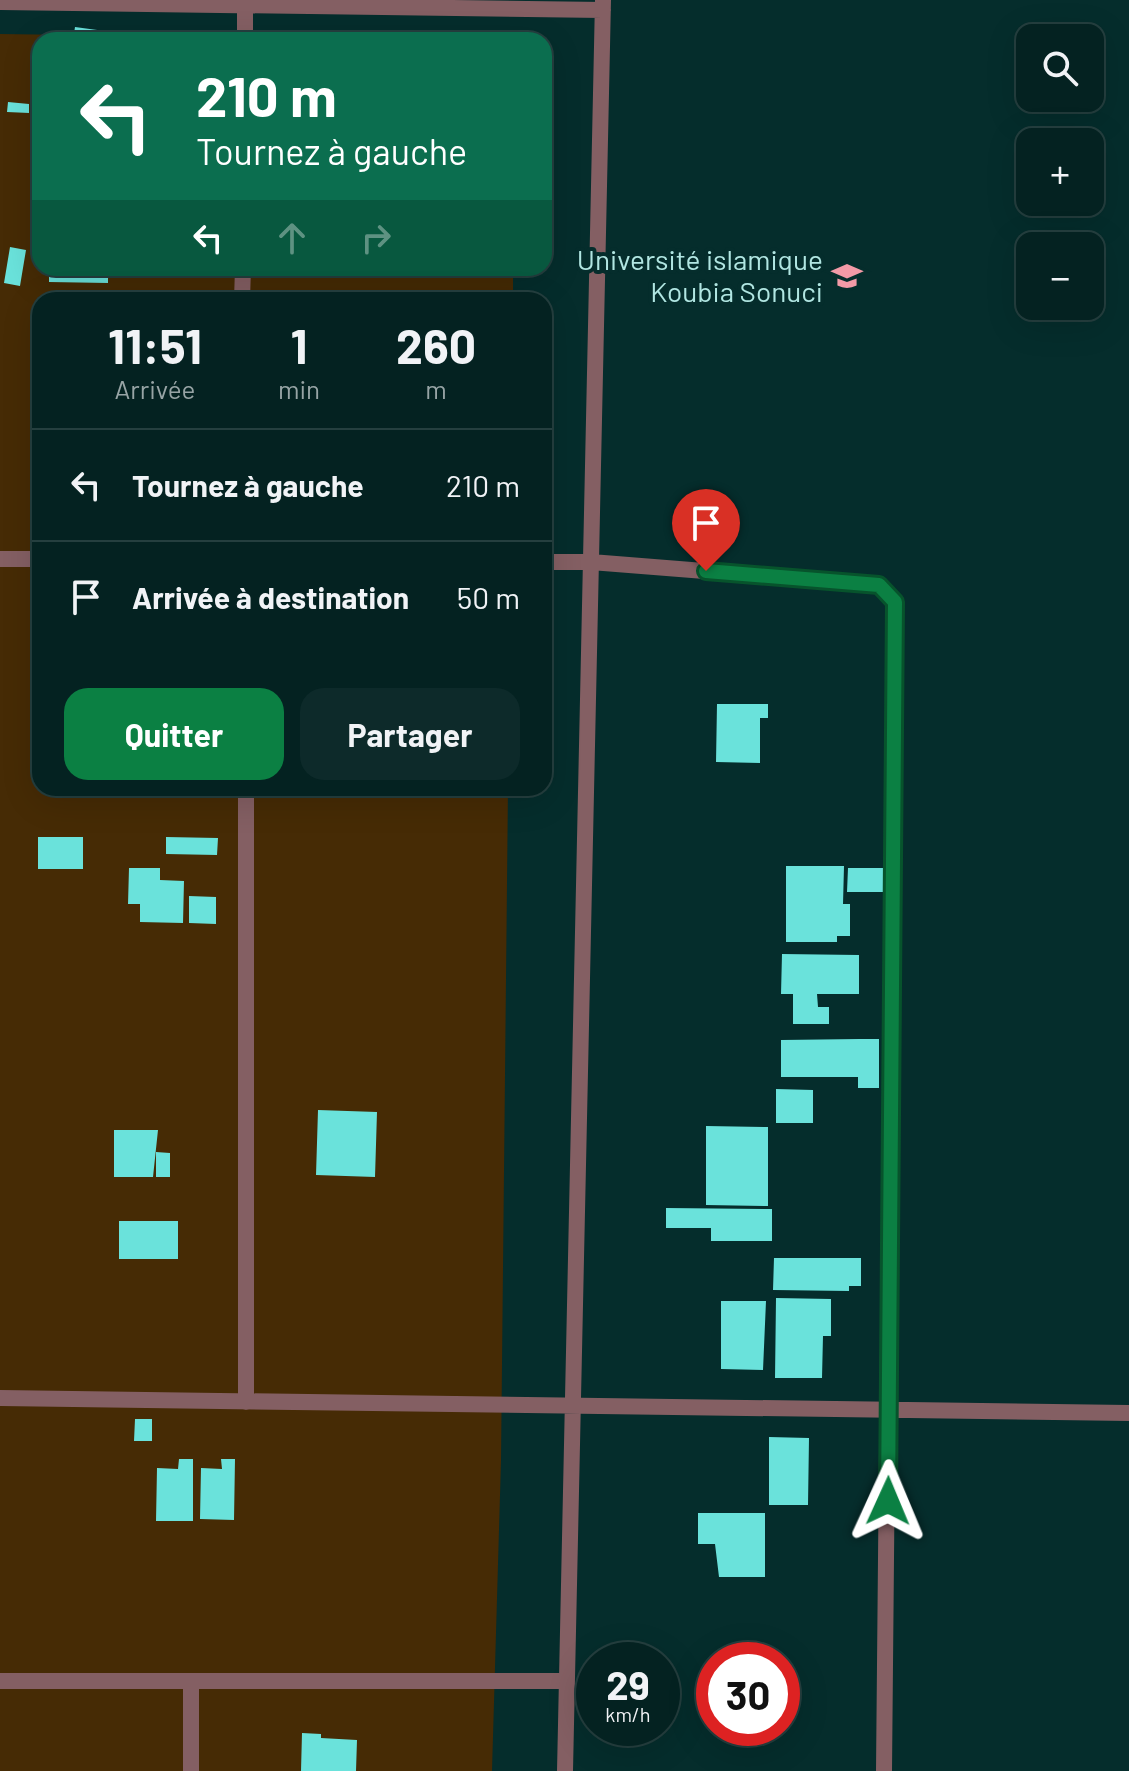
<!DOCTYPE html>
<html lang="fr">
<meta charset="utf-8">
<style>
:root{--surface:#042221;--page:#0d2a2a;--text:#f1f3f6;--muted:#97a4a5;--line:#253f3f;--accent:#0b8043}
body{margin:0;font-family:Barlow,sans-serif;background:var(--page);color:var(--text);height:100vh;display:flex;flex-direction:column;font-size:30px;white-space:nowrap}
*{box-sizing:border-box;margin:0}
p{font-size:26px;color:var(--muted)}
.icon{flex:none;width:44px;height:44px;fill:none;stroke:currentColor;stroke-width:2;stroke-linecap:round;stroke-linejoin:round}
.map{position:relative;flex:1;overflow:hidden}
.details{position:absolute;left:32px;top:292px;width:520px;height:504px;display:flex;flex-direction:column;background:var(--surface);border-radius:24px;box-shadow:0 8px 32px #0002,0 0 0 2px var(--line)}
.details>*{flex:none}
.hud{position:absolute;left:32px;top:32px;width:520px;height:244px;border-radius:24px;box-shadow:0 8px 32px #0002,0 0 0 2px var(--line);background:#0b6e4f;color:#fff;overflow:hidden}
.fabs{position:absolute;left:1016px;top:24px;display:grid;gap:16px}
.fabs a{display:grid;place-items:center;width:88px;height:88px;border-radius:16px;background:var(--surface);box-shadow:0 8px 32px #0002,0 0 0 2px var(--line);font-size:40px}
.speed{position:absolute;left:576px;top:1642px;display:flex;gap:16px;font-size:40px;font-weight:700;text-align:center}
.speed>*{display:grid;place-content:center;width:104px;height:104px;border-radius:50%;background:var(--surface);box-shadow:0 8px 32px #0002,0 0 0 2px var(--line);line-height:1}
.speed small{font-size:20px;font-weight:400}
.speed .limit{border:12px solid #d22;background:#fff;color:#111}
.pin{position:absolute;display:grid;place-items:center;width:68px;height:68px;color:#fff;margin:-82px -34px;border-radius:50% 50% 50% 0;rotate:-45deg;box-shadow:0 0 8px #0007}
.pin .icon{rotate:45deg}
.me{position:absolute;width:88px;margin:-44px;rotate:1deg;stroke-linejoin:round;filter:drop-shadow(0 0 6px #0008)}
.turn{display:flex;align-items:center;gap:28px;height:168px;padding:0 32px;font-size:36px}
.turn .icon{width:104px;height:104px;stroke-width:2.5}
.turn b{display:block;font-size:56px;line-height:68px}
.lanes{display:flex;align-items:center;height:76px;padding:0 32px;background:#0003;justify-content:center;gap:40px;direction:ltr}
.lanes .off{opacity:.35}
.eta{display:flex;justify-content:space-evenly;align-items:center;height:136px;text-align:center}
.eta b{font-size:48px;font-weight:700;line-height:56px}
.cta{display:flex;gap:16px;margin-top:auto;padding:16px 32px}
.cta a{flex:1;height:92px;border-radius:24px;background:var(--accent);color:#fff;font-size:32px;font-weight:700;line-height:92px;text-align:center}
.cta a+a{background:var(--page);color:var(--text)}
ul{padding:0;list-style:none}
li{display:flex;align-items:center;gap:24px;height:112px;padding:0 32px;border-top:2px solid var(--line)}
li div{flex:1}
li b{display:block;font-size:30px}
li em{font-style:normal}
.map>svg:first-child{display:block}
</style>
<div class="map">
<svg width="1129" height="1771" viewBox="0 0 1129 1771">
<rect width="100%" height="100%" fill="#052d2c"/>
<!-- green -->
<path fill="#462b05" d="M0 34 425 40H40V268H513V300H40V788H508L501 1461 492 1771H0Z"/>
<!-- building -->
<path fill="#6ae2db" d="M75 27 112 32V40H73Z
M8 102 29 104V113L7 112Z
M10 247 26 250 20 286 4 283Z
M49 268H108V283L49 282Z
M32 598H40V666H31Z
M717 704H768V718H760V763L716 762Z
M38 837H83V869H38Z
M166 837 218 838 217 855 166 854Z
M786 866H844L843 904H850V936H837V942H786Z
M129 868H160V880L184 881 183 923 140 922V904H128Z
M848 868H883V892H847Z
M189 896 216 897V924L189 923Z
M782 954 859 955V994H817L818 1007H829V1024H793V994H781Z
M859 1039H879V1088H858V1077H781V1040Z
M776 1089 813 1090V1123H776Z
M318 1110 377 1112 375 1177 316 1175Z
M706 1126 768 1127V1206L706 1205Z
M114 1130H158L153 1177H114Z
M156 1152 170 1153V1177H156Z
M666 1208 772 1209V1241H711V1228H666Z
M119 1221H178V1259H119Z
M774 1258H861V1286H849V1291L773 1290Z
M776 1298 831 1299V1336H823L822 1378H775Z
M721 1301H766L763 1370 721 1369Z
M135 1419H152V1441H134Z
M769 1437 809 1438 808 1505H769Z
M179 1459H193V1521H156L157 1468 178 1469Z
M221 1459H235L234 1520 200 1519 201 1468 222 1469Z
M698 1513H765V1577H719L715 1544H698Z
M302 1733 321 1734V1738L357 1740 356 1771H301Z"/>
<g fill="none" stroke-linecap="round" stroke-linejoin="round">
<!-- minor -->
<path stroke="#845f63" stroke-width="16" d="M0 2 603 10
M245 40V6
M242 300 243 268
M0 559H40
M544 562H591L879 585 895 602 884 1771
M246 788V1402
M0 1398 1129 1413
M0 1681H567
M191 1771V1681
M565 1771 603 0"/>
</g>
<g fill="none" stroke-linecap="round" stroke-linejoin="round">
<!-- route casing -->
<g stroke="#07532c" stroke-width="20">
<path id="route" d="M706 571 879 585 895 602 888 1501"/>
</g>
<!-- route -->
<use href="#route" stroke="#0b8043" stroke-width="14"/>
</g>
<!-- icons -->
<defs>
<g id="university-bare" transform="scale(2.4)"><path d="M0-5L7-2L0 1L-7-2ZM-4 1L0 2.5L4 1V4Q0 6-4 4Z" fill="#f39aa7" stroke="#052d2c" stroke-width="2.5" paint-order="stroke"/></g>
</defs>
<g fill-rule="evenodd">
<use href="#university-bare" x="847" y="276"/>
</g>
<g text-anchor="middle" stroke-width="8" stroke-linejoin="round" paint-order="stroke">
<!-- poi labels -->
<g font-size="28" fill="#b1e6e2" stroke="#052d2c" text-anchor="end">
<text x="823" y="270">Université islamique<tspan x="823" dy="32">Koubia Sonuci</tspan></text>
</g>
</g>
</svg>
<div class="fabs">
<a><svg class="icon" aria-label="search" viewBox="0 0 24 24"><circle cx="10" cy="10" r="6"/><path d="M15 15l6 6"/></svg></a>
<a>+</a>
<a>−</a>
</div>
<div class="speed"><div>29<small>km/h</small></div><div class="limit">30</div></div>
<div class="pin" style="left:706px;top:571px;background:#d93025"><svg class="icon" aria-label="arrive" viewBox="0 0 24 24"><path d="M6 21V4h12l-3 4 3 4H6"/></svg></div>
<svg class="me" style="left:888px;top:1501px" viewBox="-20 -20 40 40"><path d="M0-17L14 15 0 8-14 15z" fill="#0b8043" stroke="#fff" stroke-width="4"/></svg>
<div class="hud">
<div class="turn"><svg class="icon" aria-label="left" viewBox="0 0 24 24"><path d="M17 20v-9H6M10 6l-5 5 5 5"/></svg><div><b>210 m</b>Tournez à gauche</div></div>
<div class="lanes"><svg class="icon" aria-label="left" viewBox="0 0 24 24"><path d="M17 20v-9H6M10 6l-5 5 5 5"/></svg><svg class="icon off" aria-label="ahead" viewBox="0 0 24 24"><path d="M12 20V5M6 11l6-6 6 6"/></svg><svg class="icon off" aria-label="right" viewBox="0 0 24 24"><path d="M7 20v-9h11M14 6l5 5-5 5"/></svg></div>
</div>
<section class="details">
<div class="eta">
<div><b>11:51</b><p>Arrivée</p></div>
<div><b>1</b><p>min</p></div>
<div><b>260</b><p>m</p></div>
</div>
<ul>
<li><svg class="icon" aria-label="left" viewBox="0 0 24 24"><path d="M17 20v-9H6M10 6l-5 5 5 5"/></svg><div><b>Tournez à gauche</b></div><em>210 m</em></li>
<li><svg class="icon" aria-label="arrive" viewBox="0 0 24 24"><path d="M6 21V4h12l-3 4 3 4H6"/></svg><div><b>Arrivée à destination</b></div><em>50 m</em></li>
</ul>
<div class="cta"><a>Quitter</a><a>Partager</a></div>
</section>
</div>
